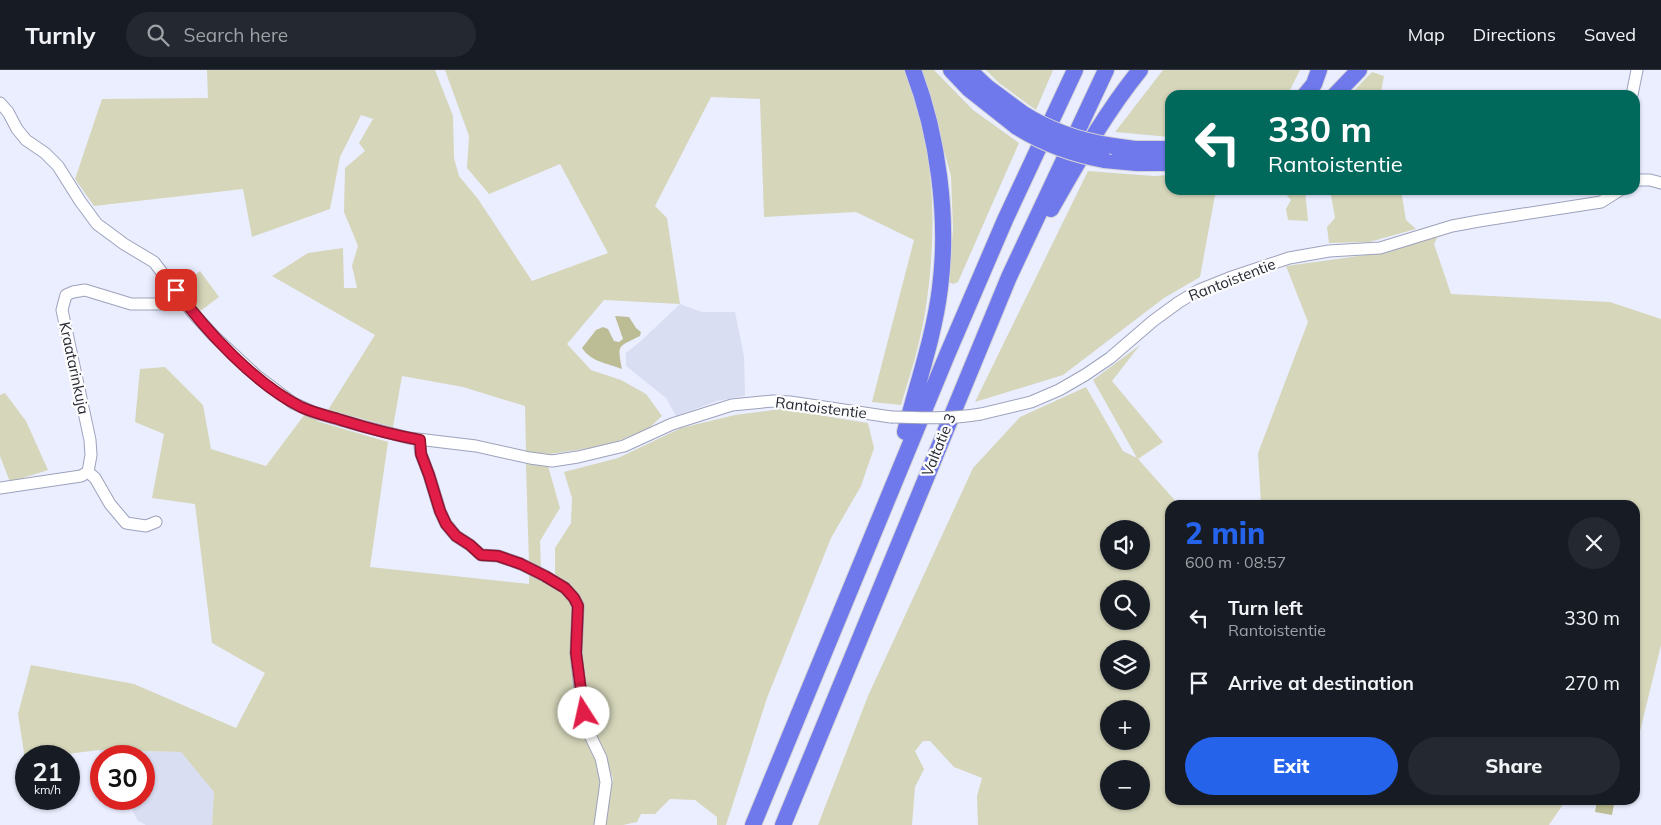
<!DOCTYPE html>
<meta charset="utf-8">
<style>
:root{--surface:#171b24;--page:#242831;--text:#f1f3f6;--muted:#9ea1a6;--line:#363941;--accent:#2563eb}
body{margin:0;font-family:Mulish,sans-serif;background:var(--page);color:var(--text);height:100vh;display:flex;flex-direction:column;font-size:19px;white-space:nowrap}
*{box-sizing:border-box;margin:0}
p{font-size:16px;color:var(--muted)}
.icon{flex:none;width:28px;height:28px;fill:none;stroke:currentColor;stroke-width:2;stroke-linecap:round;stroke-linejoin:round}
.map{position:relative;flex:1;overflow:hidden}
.panel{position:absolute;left:1165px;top:430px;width:475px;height:305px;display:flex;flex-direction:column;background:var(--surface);border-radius:15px;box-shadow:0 1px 4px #0004}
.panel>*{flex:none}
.hud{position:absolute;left:1165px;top:20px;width:475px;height:105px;border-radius:15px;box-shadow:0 1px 4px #0004;background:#00695c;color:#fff;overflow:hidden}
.tools{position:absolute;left:1100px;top:450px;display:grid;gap:10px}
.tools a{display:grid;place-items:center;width:50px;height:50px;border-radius:50%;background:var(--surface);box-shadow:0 1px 4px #0004;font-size:25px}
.speed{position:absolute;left:15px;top:675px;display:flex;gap:10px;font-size:25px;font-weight:700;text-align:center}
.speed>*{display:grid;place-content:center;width:65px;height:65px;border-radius:50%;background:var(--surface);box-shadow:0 1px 4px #0004;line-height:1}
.speed small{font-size:12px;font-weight:400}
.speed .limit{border:8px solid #d22;background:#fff;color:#111}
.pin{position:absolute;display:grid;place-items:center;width:42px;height:42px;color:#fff;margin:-21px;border-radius:10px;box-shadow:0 2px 8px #0006}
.me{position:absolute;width:55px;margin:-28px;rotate:350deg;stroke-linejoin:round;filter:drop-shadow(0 0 4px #0008)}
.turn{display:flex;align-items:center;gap:18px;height:105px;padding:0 20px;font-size:22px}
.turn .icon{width:65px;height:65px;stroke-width:2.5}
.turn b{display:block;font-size:35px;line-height:42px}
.round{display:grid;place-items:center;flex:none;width:52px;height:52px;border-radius:26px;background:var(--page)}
.headline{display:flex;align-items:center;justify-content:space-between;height:85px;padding:0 20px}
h1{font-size:30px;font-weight:800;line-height:38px;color:var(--accent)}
.primary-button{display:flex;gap:10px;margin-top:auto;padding:10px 20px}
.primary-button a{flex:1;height:58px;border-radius:30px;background:var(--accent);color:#fff;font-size:20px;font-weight:800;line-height:58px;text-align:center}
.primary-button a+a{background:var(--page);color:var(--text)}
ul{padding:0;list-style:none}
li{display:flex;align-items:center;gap:15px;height:65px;padding:0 20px}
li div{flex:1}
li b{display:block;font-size:19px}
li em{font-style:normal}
header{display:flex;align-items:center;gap:30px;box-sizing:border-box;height:70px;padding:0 25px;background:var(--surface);border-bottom:1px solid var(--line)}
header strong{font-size:24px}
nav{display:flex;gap:28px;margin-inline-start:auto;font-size:18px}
.search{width:350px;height:45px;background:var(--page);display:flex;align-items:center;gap:12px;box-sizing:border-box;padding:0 18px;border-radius:28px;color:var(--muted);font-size:19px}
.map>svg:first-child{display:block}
</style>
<header>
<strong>Turnly</strong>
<div class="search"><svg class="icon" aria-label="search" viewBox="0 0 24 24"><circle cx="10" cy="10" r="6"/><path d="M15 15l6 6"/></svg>Search here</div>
<nav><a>Map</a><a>Directions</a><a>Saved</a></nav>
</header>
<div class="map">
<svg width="1661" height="755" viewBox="0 0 1661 755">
<rect width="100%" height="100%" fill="#ebeeff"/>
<!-- built -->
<path fill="#dadef3" d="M680 234 702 242H735L744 286 745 326 717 331 676 346 666 328 626 296V283L642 270Z
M99 680 181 682 214 722 212 755H146L138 751 126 729H144V686H102Z"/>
<!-- green -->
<path fill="#d5d6ba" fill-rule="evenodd" d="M207 0H435L453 46 454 88 459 106 478 129 532 211 608 183 560 94 489 124 467 98 469 66 445 0H904C936 77 938 161 925 243 920 274 910 305 901 335L872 332 914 170 856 142 764 147 760 29 711 27 655 136 667 148 680 234 604 230 567 274 591 300 621 310 646 324 662 346 648 359 618 371 591 378 550 384 526 382 525 336 463 317 402 306 393 357 328 340 375 265 272 206 308 183 343 178 344 218H357L352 196 358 176 344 142 345 98 365 81 359 73 373 49 361 45 340 87 330 139 252 167 243 119 94 136 75 109 102 29 208 28Z
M922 0H934L973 40 1019 73 958 212 953 214 949 212 953 159 951 106Z
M986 0H1053L1036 40 999 13Z
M1163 0H1300L1290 20 1282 25H1170V67L1115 62Z
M1372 2 1384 6 1381 22 1414 25H1350Z
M1088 101 1154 106 1170 105V120H1216L1200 207 1164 228 1063 305 975 332Z
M1282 120H1305L1308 151 1288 150 1286 139 1291 130Z
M1330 120H1401L1406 150 1416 159 1369 172 1329 173 1327 157 1335 148Z
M1439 164 1434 174 1451 224 1610 232 1661 249V575L1635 682V435H1261V434L1258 383 1308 252 1286 196 1388 182Z
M200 201 219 227 199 242 179 217Z
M1140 275 1112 311 1163 372 1138 389 1179 435H1170V730H1566L1549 755H978L977 726 982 708 954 697 930 671H923L915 681 924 699 915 717 912 755H818L868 626 973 398 1020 347 1086 317 1123 381 1137 388 1093 310ZM1109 459H1141V491H1109ZM1109 519H1141V551H1109ZM1109 579H1141V611H1109ZM1109 639H1141V671H1109ZM1109 699H1141V731H1109Z
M165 297 203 335 211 379 266 396 305 344 320 352 388 372 370 497 529 514V502L551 514 570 529 574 542 591 675 600 702 599 727 595 755H212L214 722 181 682 99 680 51 686H26L25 689 18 644 31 595 134 614 236 658 265 603 212 573 195 434 152 428 164 364 135 352 140 299Z
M5 323 26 351 48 400 10 412 0 386V325Z
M781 339 868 353 874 378 861 416 831 468 767 628 726 755H717V747L695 730 670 729 655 744H641L637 752 623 755H604L613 709 596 666 588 637 582 603 583 533 571 516 555 504V478L571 453 572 428 564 402 618 388 681 358 735 345Z
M526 394 548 396 560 438 540 471 541 500 529 495Z"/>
<!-- water -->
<path fill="#bcbd94" d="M615 246 629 247 636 258 641 262 640 266C618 277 617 274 622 299 607 293 591 292 582 278L596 260 603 257 608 259 614 271 619 272 623 269Z
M1597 730 1614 734 1612 745 1595 742Z"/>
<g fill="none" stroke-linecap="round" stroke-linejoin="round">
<!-- minor casing -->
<g stroke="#9da2bc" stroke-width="13">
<path id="minor" d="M1632 25 1637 0
M0 33 8 42 17 59 26 70 45 83 58 96 80 131 97 154 124 174 154 192 192 242 214 266 257 306 293 333 313 342 358 355 409 368 476 376 530 388 552 391 578 387 624 376 672 354 732 335 773 331 790 332 891 347
M1635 110H1650L1661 113
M981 344 1031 332 1059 320 1085 305 1110 288 1153 251 1179 232 1199 220 1229 208 1289 188 1329 181 1380 178 1452 156 1479 151 1601 132 1620 120
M419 370 421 384 429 405 440 441 446 454 456 466 470 475 481 485 498 486 521 494 545 506 565 518 574 528 578 536 576 583 581 627 587 659 601 688 606 712 600 755
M0 418 81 406 88 402
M156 452 146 456 126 453 110 434 95 408 88 402 91 385 90 370 62 240 66 225 73 222 85 220 131 234H174L185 231"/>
</g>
<!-- highway casing -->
<g stroke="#d4d4d6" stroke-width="18">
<path id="highway" d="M951 0 969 19 1017 57
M969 0 987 17 1022 43
M1305 25 1314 14 1319 0
M1335 25 1359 0
M1113 76 1135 79H1170
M1104 90 1137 93H1170
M1051 139C1078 92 1105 43 1140 0
M905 362C917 314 934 267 940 218 949 148 938 65 913 0
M753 755 947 285 1005 150 1075 0
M783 755 1009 207 1106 0"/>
</g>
<!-- minor -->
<use href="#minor" stroke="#fff" stroke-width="11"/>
<!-- highway -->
<use href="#highway" stroke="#6f79eb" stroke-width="16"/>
<!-- minor-bridge casing -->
<g stroke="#9da2bc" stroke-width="13" stroke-linecap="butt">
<path id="minor-bridge" d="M891 347C922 348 951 349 981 344"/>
</g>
<!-- highway-bridge casing -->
<g stroke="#d4d4d6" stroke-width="18" stroke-linecap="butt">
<path id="highway-bridge" d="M1022 43C1050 61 1080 71 1113 76
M1017 57C1044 74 1072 84 1104 90"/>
</g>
<!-- minor-bridge -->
<use href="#minor-bridge" stroke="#fff" stroke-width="11"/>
<!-- highway-bridge -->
<use href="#highway-bridge" stroke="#6f79eb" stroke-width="16"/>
</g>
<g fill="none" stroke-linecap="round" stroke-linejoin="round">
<!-- route casing -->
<g stroke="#92132f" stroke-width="12">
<path id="route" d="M176 220C207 262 254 313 301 337 314 343 328 346 341 350 367 358 393 365 420 370L421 384 429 405 440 441 446 454 456 466 470 475 481 485 498 486 521 494 545 506 565 518 574 528 578 536 576 583 584 643"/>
</g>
<!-- route -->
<use href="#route" stroke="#e11d48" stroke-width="9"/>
</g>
<g text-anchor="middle" stroke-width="4.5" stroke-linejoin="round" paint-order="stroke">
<!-- street labels -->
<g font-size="15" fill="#262833" stroke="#fcfcfc">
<text transform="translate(1232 210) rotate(-21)" y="5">Rantoistentie</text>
<text transform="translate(74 298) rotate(78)" y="5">Kraatarinkuja</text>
<text transform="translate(821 338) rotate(7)" y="5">Rantoistentie</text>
<text transform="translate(939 375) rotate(-68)" y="5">Valtatie 3</text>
</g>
</g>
</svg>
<div class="tools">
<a><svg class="icon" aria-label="sound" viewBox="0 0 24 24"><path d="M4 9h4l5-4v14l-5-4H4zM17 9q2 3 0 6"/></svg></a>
<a><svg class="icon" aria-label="search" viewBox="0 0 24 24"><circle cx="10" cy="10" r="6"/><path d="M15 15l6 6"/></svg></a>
<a><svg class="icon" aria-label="layers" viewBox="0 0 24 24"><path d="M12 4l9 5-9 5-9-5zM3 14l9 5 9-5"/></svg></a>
<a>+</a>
<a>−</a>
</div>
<div class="speed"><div>21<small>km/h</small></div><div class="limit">30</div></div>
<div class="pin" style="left:176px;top:220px;background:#d93025"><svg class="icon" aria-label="arrive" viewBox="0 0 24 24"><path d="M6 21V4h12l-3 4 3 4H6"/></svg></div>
<svg class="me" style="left:584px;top:643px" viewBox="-20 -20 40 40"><circle r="19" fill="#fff"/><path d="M0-13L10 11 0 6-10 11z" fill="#e11d48"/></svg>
<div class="hud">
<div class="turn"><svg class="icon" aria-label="left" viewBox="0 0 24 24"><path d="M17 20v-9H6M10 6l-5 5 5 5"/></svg><div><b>330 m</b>Rantoistentie</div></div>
</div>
<section class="panel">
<div class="headline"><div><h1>2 min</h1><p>600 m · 08:57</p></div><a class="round"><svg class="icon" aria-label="close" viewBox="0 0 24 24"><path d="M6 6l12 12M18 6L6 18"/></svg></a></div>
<ul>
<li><svg class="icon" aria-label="left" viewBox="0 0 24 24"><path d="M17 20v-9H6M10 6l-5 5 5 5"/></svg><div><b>Turn left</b><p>Rantoistentie</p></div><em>330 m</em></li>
<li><svg class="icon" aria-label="arrive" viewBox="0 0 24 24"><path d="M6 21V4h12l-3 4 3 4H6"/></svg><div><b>Arrive at destination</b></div><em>270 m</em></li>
</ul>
<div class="primary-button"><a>Exit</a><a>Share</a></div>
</section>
</div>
